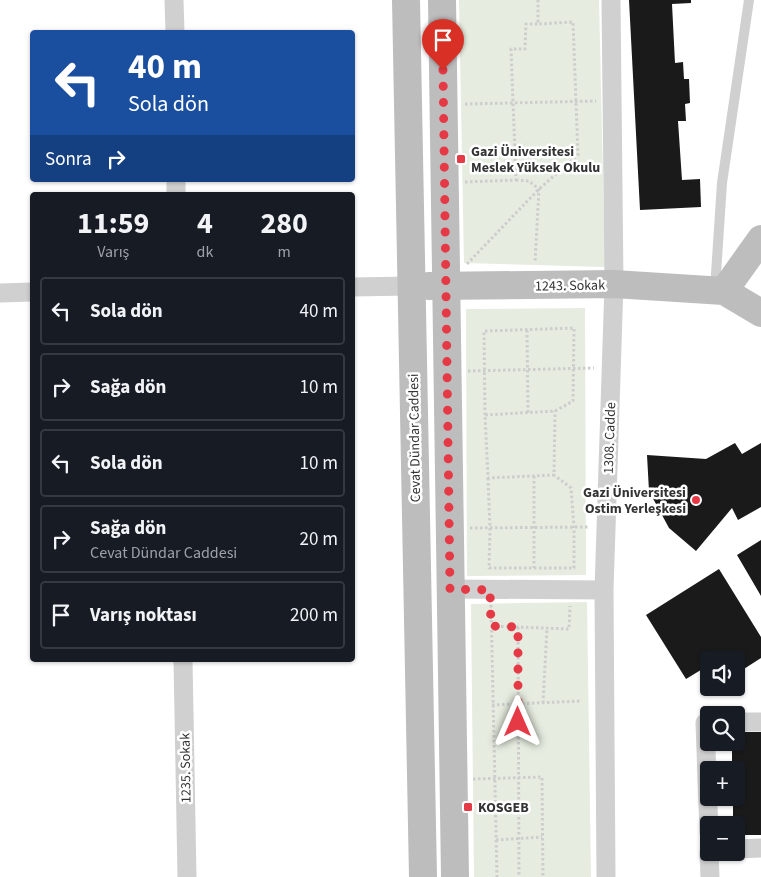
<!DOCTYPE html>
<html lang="tr">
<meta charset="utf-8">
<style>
:root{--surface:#171b24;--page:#242831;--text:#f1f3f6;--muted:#9ea1a6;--line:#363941}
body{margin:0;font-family:"Source Sans 3",sans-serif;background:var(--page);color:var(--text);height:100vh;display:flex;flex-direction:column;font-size:19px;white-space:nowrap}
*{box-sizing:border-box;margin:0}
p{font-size:16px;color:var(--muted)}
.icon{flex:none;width:28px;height:28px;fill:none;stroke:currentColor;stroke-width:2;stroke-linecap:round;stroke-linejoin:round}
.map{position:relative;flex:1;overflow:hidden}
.side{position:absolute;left:30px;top:192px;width:325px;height:470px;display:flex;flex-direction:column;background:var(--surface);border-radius:5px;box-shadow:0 1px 4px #0004}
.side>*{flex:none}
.guide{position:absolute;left:30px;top:30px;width:325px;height:152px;border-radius:5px;box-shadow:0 1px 4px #0004;background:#1a4fa0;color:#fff;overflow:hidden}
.controls{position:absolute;left:700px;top:651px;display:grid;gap:10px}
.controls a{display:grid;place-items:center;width:45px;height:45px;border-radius:5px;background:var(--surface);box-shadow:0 1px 4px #0004;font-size:25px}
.pin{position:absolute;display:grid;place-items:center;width:42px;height:42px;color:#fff;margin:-51px -21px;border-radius:50% 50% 50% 0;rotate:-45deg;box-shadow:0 0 5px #0007}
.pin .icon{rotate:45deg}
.me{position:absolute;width:55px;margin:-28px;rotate:0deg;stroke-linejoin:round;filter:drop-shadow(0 0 4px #0008)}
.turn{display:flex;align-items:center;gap:18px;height:105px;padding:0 15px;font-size:22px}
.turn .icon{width:65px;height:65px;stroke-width:2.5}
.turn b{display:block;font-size:35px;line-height:42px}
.then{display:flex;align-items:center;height:48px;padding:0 15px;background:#0003;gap:10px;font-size:19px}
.eta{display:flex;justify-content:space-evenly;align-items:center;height:85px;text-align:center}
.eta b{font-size:30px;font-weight:700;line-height:35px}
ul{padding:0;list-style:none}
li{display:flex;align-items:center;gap:15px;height:68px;margin:0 10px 8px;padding:0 5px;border:2px solid var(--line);border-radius:5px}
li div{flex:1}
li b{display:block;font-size:19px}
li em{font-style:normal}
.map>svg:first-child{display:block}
</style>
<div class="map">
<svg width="761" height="877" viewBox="0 0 761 877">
<rect width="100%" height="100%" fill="#fff"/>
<!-- green -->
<path fill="#e6ecdf" d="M459 0H599L605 267 464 263Z
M585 308 586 575 467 576 466 309Z
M587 602 591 877H474L471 604Z"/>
<!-- building -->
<path fill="#1a1a1a" d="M629 0H691V3L672 4 675 63 683 62 684 79H689L690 103 685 104 686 121H678L682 180 700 179 701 207 640 210Z
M735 443 742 454 761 443V507L738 520 732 508 696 551 669 528 649 491 647 455 706 459Z
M761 540V596L737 555Z
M719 569 761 637V658L736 674V660H709V665L686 679 646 615Z
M736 732H761V835H736V825H733V798H736V770H732V742H736Z"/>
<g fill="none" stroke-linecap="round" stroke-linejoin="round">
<!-- path -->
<path stroke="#cdcdcd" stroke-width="3" stroke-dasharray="2.5 2.5" stroke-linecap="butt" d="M465 104 596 101
M516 180 529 181 539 189 535 263
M465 182 516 180 511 49H525L526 24H538V0
M467 264 539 189 578 155 573 22 538 24
M527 330 528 413
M468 371 594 368
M485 415 484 331 574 328 573 401 555 411 485 415 488 478 554 475 555 411
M534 476V568
M488 478 490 528 489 568H574V527L571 488 554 475
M470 528 589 527
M491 605 497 877
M491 626 569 629 570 606
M518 627 519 877
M543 703 547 628
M492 705 581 701
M473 779 542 777 543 877
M496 840 542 837"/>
<!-- lane -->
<path stroke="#d0d0d0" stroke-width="10" d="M715 289 722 183 749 0"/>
<!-- street -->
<path stroke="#d0d0d0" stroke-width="19" d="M174 0 175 32
M176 180V195
M352 287 411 286
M0 293 32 292
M451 589 604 590
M183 660 187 877
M709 722 705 723 709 833
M736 722H761
M736 849 761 848
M709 852 710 877
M606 877 604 590 614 284 611 0"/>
<!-- secondary -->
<path stroke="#bdbdbd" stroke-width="28" d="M406 0 423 877
M442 0 455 877
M429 286 614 284 724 291 761 313
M724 291 761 239"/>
</g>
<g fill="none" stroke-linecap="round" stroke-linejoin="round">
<!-- route -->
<path stroke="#e63946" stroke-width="9" stroke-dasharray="0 16.2" d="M443 70 450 589 490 590 491 626 518 627V722"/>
</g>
<!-- markers -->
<g fill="#e63946" stroke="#fff" stroke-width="2">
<rect x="456" y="154" width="10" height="10" rx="2.5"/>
<circle cx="696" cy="500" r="5"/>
<rect x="463" y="802" width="10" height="10" rx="2.5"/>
</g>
<g text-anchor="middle" stroke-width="5" stroke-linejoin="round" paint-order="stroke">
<!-- poi labels -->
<g font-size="14" font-weight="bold" fill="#333" stroke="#fff" text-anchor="start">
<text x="471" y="156">Gazi Üniversitesi<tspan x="471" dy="16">Meslek Yüksek Okulu</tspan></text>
<text x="686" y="497" text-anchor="end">Gazi Üniversitesi<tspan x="686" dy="16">Ostim Yerleşkesi</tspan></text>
<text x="478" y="812">KOSGEB</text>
</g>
<!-- street labels -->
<g font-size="14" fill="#333" stroke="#fff">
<text transform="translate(570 285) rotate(-1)" y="5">1243. Sokak</text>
<text transform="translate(414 438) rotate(-91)" y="5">Cevat Dündar Caddesi</text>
<text transform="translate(609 438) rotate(-88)" y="5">1308. Cadde</text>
<text transform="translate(185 768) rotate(-91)" y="5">1235. Sokak</text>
</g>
</g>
</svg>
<div class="controls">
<a><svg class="icon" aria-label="sound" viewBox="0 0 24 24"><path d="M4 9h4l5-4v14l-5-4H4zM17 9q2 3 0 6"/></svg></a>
<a><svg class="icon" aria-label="search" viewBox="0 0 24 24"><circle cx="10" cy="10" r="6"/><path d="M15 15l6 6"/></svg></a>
<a>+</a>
<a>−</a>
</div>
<div class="pin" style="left:443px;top:70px;background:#d93025"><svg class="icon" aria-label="arrive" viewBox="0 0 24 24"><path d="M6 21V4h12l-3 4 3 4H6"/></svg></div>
<svg class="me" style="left:518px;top:722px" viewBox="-20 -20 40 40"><path d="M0-17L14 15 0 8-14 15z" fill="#e63946" stroke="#fff" stroke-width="4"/></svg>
<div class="guide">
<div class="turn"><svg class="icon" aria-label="left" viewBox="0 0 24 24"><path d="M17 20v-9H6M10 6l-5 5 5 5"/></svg><div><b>40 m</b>Sola dön</div></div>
<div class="then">Sonra<svg class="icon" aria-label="right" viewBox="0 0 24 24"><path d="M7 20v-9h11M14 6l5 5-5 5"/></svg></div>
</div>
<section class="side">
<div class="eta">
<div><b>11:59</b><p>Varış</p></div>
<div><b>4</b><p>dk</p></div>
<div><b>280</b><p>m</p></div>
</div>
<ul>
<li><svg class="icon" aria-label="left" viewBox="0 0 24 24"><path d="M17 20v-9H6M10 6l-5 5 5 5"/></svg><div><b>Sola dön</b></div><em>40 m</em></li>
<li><svg class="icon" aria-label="right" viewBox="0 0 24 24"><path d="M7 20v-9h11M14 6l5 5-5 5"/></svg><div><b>Sağa dön</b></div><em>10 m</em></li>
<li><svg class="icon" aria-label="left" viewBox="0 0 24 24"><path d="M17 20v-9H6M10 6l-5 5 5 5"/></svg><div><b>Sola dön</b></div><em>10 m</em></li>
<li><svg class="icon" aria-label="right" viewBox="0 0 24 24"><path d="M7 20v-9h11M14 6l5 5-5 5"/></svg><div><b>Sağa dön</b><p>Cevat Dündar Caddesi</p></div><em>20 m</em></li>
<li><svg class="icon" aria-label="arrive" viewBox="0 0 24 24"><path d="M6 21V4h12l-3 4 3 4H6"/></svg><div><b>Varış noktası</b></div><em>200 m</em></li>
</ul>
</section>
</div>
